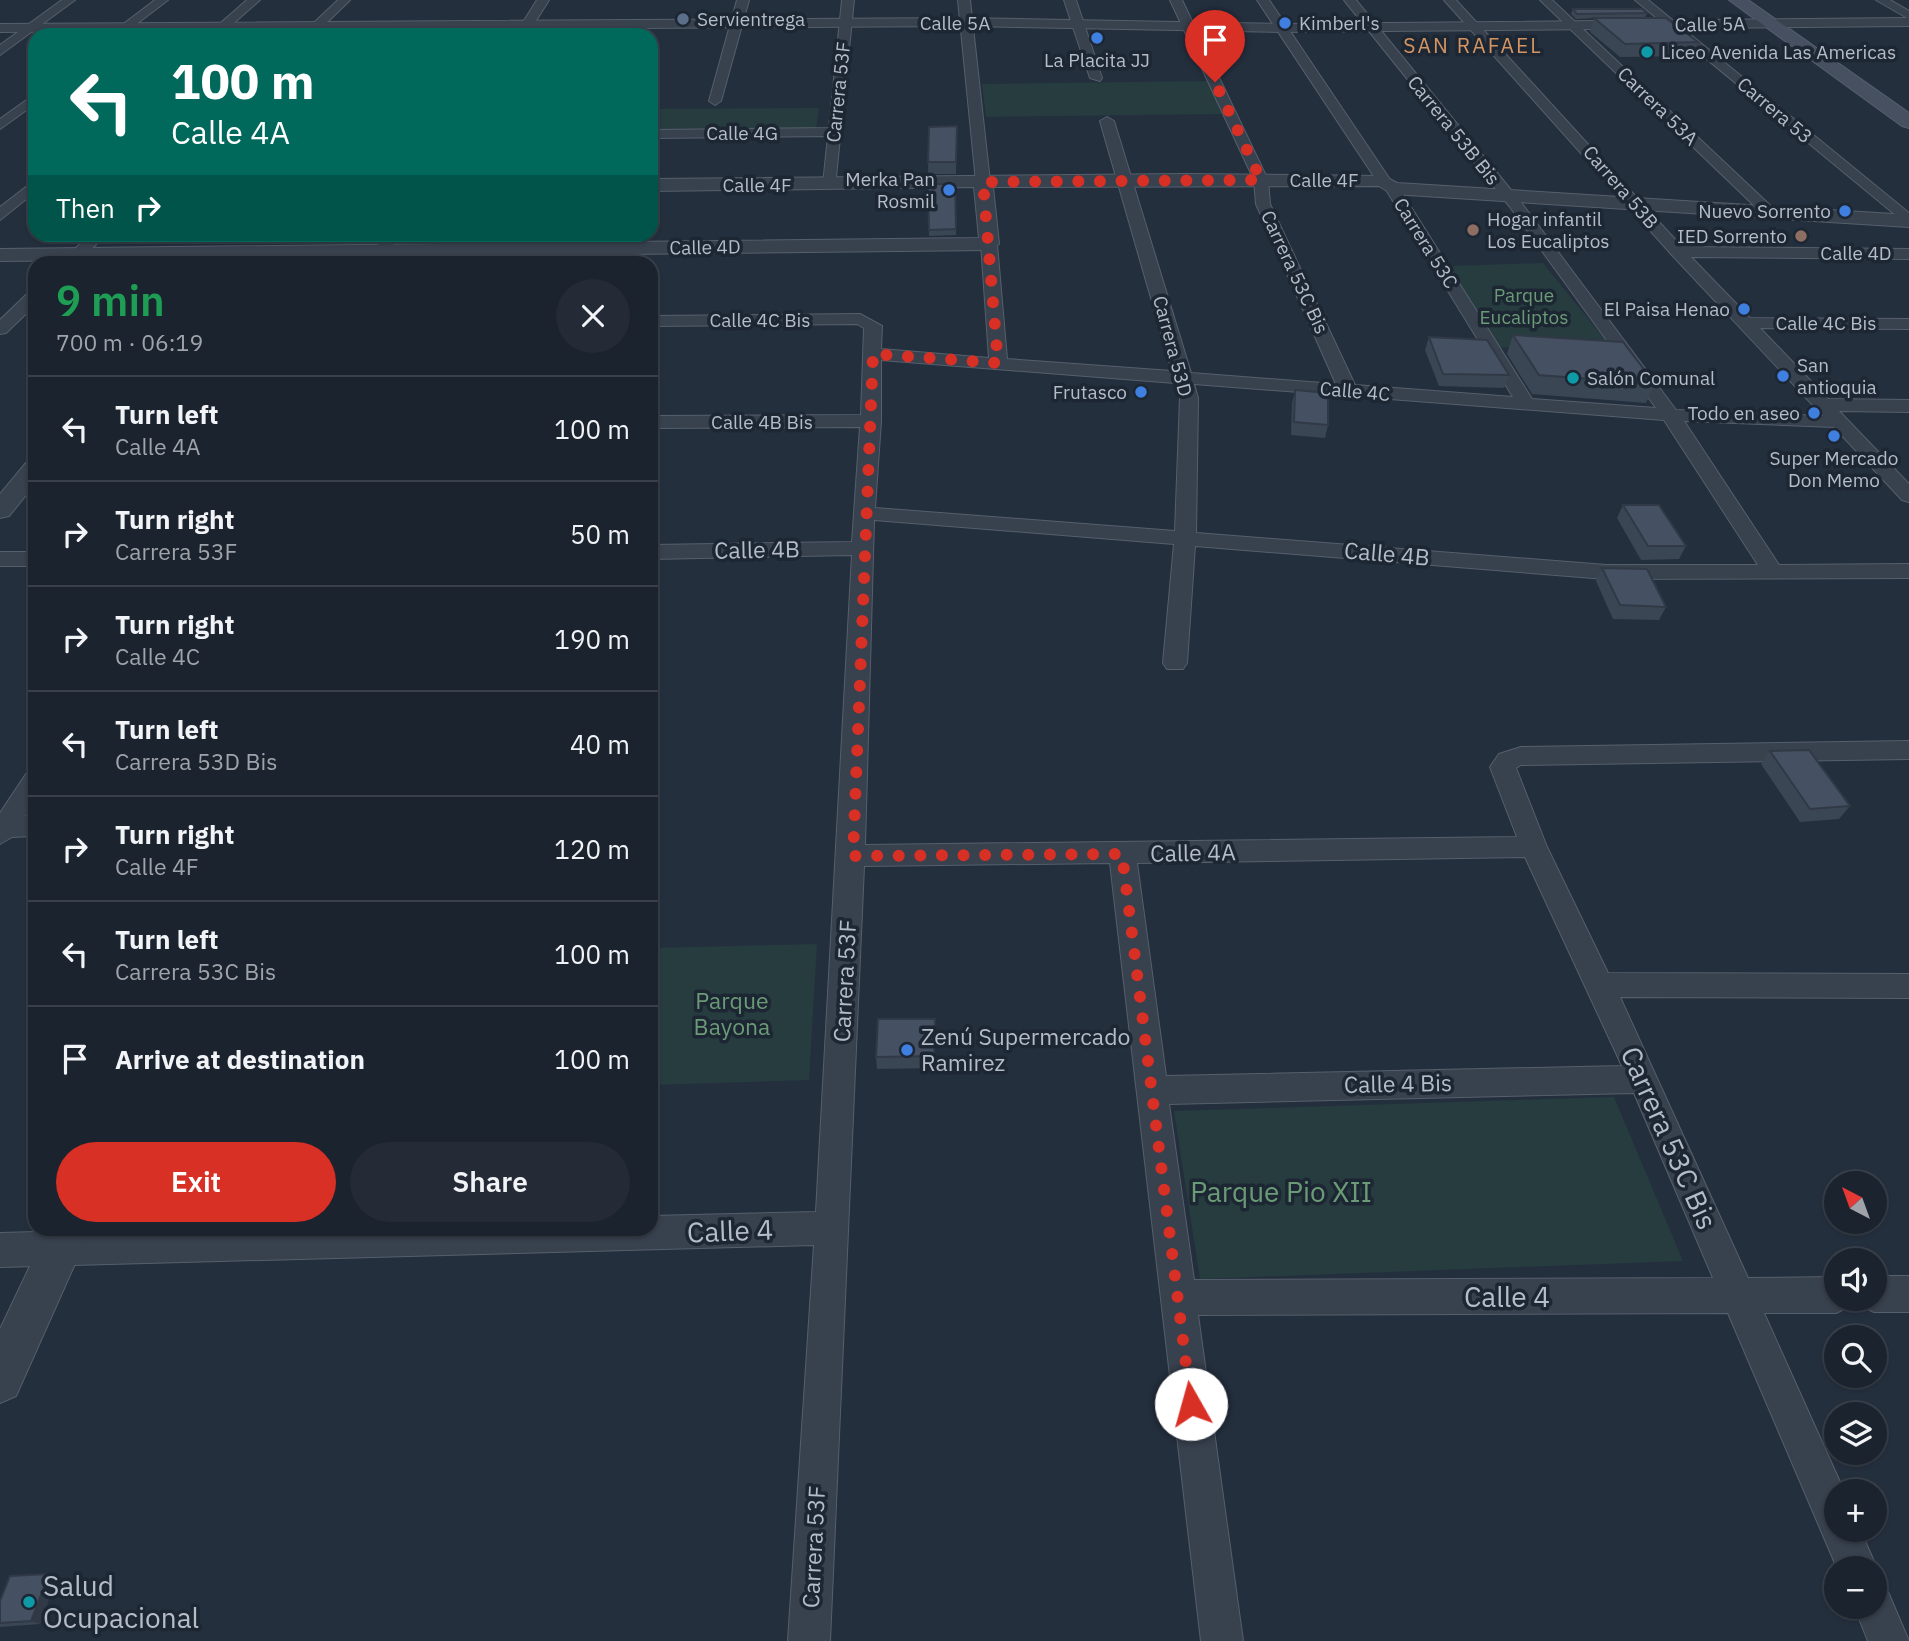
<!DOCTYPE html>
<meta charset="utf-8">
<style>
:root{--surface:#1b232e;--page:#242b36;--text:#f1f3f6;--muted:#a0a4aa;--line:#39404a;--accent:#d93025}
body{margin:0;font-family:"IBM Plex Sans",sans-serif;background:var(--page);color:var(--text);height:100vh;display:flex;flex-direction:column;font-size:26px;white-space:nowrap}
*{box-sizing:border-box;margin:0}
p{font-size:23px;color:var(--muted)}
.icon{flex:none;width:38px;height:38px;fill:none;stroke:currentColor;stroke-width:2;stroke-linecap:round;stroke-linejoin:round}
.map{position:relative;flex:1;overflow:hidden}
.drawer{position:absolute;left:28px;top:256px;width:630px;height:980px;display:flex;flex-direction:column;background:var(--surface);border-radius:21px;box-shadow:0 2px 5px #0004,0 0 0 2px var(--line)}
.drawer>*{flex:none}
.top-card{position:absolute;left:28px;top:28px;width:630px;height:214px;border-radius:21px;box-shadow:0 2px 5px #0004,0 0 0 2px var(--line);background:#00695c;color:#fff;overflow:hidden}
.needle{width:46px;rotate:319deg}
.controls{position:absolute;left:1824px;top:1171px;display:grid;gap:14px}
.controls a{display:grid;place-items:center;width:63px;height:63px;border-radius:50%;background:var(--surface);box-shadow:0 2px 5px #0004,0 0 0 2px var(--line);font-size:35px}
.pin{position:absolute;display:grid;place-items:center;width:60px;height:60px;color:#fff;margin:-72px -30px;border-radius:50% 50% 50% 0;rotate:-45deg;box-shadow:0 0 7px #0007}
.pin .icon{rotate:45deg}
.me{position:absolute;width:77px;margin:-38px;rotate:353deg;stroke-linejoin:round;filter:drop-shadow(0 0 5px #0008)}
.turn{display:flex;align-items:center;gap:24px;height:147px;padding:0 28px;font-size:32px}
.turn .icon{width:91px;height:91px;stroke-width:2.5}
.turn b{display:block;font-size:49px;line-height:60px}
.then{display:flex;align-items:center;height:66px;padding:0 28px;background:#0003;gap:14px;font-size:26px}
.round{display:grid;place-items:center;flex:none;width:74px;height:74px;border-radius:37px;background:var(--page)}
.summary{display:flex;align-items:center;justify-content:space-between;height:119px;padding:0 28px}
h1{font-size:42px;font-weight:600;line-height:52px;color:#1e9e55}
.button{display:flex;gap:14px;margin-top:auto;padding:14px 28px}
.button a{flex:1;height:80px;border-radius:42px;background:var(--accent);color:#fff;font-size:28px;font-weight:600;line-height:80px;text-align:center}
.button a+a{background:var(--page);color:var(--text)}
ul{padding:0;list-style:none}
li{display:flex;align-items:center;gap:21px;height:105px;padding:0 28px;border-top:2px solid var(--line)}
li div{flex:1}
li b{display:block;font-size:26px}
li em{font-style:normal}
.map>svg:first-child{display:block}
</style>
<div class="map">
<svg width="1909" height="1641" viewBox="0 0 1909 1641">
<rect width="100%" height="100%" fill="#242f3e"/>
<!-- green -->
<path fill="#263c3f" d="M1208 81 1223 114 986 117 982 84Z
M819 108 816 128 651 129V109Z
M1543 263 1616 353 1499 347 1449 266Z
M817 944 809 1080 651 1085V948Z
M1614 1097 1683 1261 1200 1279 1174 1111Z"/>
<g fill="none" stroke-linecap="round" stroke-linejoin="round">
<!-- minor casing -->
<g stroke="#565f6c" stroke-width="2">
<path id="minor" d="M62 0H75L0 55V45Z
M155 0H168L122 35H109Z
M247 0H260L220 35H207Z
M338 0H350L314 35H301Z
M537 0H549L527 35H515Z
M737 0H749L721 101 715 105 709 101Z
M842 0H854L835 187 830 188 823 184 828 136 651 138V130L829 128Z
M958 0H970L990 182 983 186 976 182Z
M1064 0H1076L1102 78 1100 81 1090 78Z
M1170 0H1182L1268 180 1270 204 1355 385 1513 397 1385 188 1392 184 1399 188 1532 399 1656 408 1510 207 1344 0H1356L1520 201 1676 410 1823 416 1672 255 1444 0H1456L1682 247 1909 249V259L1691 257 1750 318 1909 319V329L1760 328 1828 399 1909 400V412L1839 411 1909 484V502L1902 500 1834 427 1684 421 1779 565 1909 564V578L1606 579 1195 546 1187 663 1183 669H1167L1163 663 1174 544 874 520 865 845 1517 837 1490 767 1499 754 1521 747 1909 741V759L1521 765 1516 768 1547 847 1608 973 1909 974V998L1620 997 1748 1278 1836 1277V1298H1852L1848 1307 1836 1313H1764L1844 1491H1836V1530H1860L1877 1568 1874 1575V1568H1837L1728 1313 1198 1315 1243 1641H1201L1110 863 864 866 830 1641H788L814 1245 0 1267V1233L180 1228H651V1216L816 1212 852 555 651 559V545L852 542 860 427 651 428V416L861 415 864 328 857 324 651 326V316L860 314 882 326 881 349 989 358 981 244 989 239 997 244 1007 359 1172 371 1100 121 1107 117 1114 121 1191 373 1336 384 1256 204 1254 180ZM881 360 1175 383 1180 398 1175 531 875 508 881 421ZM1194 384 1664 420 1758 565H1606L1196 533 1198 398ZM1525 857 1622 1066 1166 1076 1137 863ZM1634 1093 1713 1278 1194 1280 1169 1104Z
M1257 0H1269L1391 181 1389 184H1379Z
M1540 0H1552L1774 209V215H1764Z
M1635 0H1648L1909 213V226Z
M1876 0H1890L1909 11V19Z
M35 94V104L0 129V119Z
M35 180V192L0 220V207Z
M90 234H106L79 262H62Z
M384 234H399L389 252 383 254 375 249Z
M35 291V305L6 333 0 334V320L29 292Z
M0 552H35V566H0Z
M35 772V802L25 816H35V836L12 837 0 844V813L26 774Z
M1874 1276H1909V1312H1874L1862 1306 1858 1298H1874Z
M1874 1586 1888 1592 1909 1641H1868L1854 1606H1874Z"/>
</g>
<!-- tertiary casing -->
<g stroke="#565f6c" stroke-width="2">
<path id="tertiary" d="M965 18 1280 24 1909 18V26L1280 32 965 26 0 32V24Z
M1185 174 1384 176 1397 183 1909 215V227L1392 194 1379 186 993 187 999 244 989 250 0 261V249L979 238 974 187 651 191V179Z
M35 461V484L9 516 0 518V494L26 463Z
M48 1228H91L16 1396 0 1403V1329Z"/>
</g>
<!-- secondary casing -->
<g stroke="#565f6c" stroke-width="2">
<path id="secondary" d="M1729 0H1748L1909 113V128L1902 126Z"/>
</g>
<!-- minor -->
<use href="#minor" fill="#38414e" fill-rule="evenodd"/>
<!-- tertiary -->
<use href="#tertiary" fill="#38414e" fill-rule="evenodd"/>
<!-- secondary -->
<use href="#secondary" fill="#465061" fill-rule="evenodd"/>
</g>
<!-- wall -->
<path fill="#3b4654" d="M1573 9 1647 13 1645 18 1698 42 1692 56 1620 57 1590 32 1594 18 1576 19 1571 14Z
M957 126 956 174H928L929 127Z
M928 184H955L956 235 929 236Z
M1513 335 1655 384 1646 403 1532 394 1507 354Z
M1429 337 1509 375 1504 388 1439 386 1425 350Z
M1295 390 1328 425 1325 438 1291 435 1292 403Z
M1623 505 1686 546 1679 559 1641 560 1617 518Z
M1602 568 1666 607 1659 620 1613 619 1596 581Z
M1770 751 1850 806 1839 819 1800 822 1761 764Z
M935 1019V1068L877 1069 876 1057Z
M57 1577 40 1624 0 1627V1601Z"/>
<!-- shaded-wall -->
<path fill="#303945" d="M49 1574 57 1577 40 1624 31 1621Z"/>
<!-- building -->
<path fill="#455162" stroke="#303945" stroke-width="2" d="M1573 9H1642L1647 13 1577 14Z
M1594 18H1666L1698 42 1625 44Z
M957 126 956 162H928L929 127Z
M928 184H955L956 229 929 230Z
M1513 335 1623 342 1655 384 1539 375Z
M1429 337 1487 340 1509 375 1443 374Z
M1295 390 1328 393V425L1294 422Z
M1623 505H1659L1686 546H1648Z
M1602 568 1647 569 1666 607 1620 605Z
M1809 750 1850 806 1810 809 1770 751Z
M878 1019H935L934 1056 876 1057Z
M49 1574 31 1621 0 1623V1601L10 1576Z"/>
<g fill="none" stroke-linecap="round" stroke-linejoin="round">
<!-- route -->
<path stroke="#d93025" stroke-width="12" stroke-dasharray="0 21.6" d="M1191 1404 1122 854 853 856 873 354 998 363 983 182 1261 180 1215 82"/>
</g>
<!-- markers -->
<circle fill="#5c6f8a" stroke="#1d2633" stroke-width="2.5" cx="683" cy="19" r="7"/>
<g fill="#3f7fe0" stroke="#1d2633" stroke-width="2.5">
<circle cx="1285" cy="23" r="7"/>
<circle cx="1097" cy="38" r="7"/>
<circle cx="949" cy="190" r="7"/>
<circle cx="1845" cy="211" r="7"/>
<circle cx="1744" cy="309" r="7"/>
<circle cx="1783" cy="376" r="7"/>
<circle cx="1141" cy="392" r="7"/>
<circle cx="1814" cy="413" r="7"/>
<circle cx="1834" cy="436" r="7"/>
<circle cx="907" cy="1050" r="7"/>
</g>
<g fill="#0f9aa8" stroke="#1d2633" stroke-width="2.5">
<circle cx="1647" cy="52" r="7"/>
<circle cx="1573" cy="378" r="7"/>
<circle cx="29" cy="1602" r="7"/>
</g>
<g fill="#8d6e63" stroke="#1d2633" stroke-width="2.5">
<circle cx="1473" cy="230" r="7"/>
<circle cx="1801" cy="236" r="7"/>
</g>
<g text-anchor="middle" stroke-width="7" stroke-linejoin="round" paint-order="stroke">
<!-- far-poi labels -->
<g font-size="19" fill="#b4bcc9" stroke="#1d2633" text-anchor="start">
<text x="697" y="26">Servientrega</text>
<text x="1299" y="30">Kimberl's</text>
<text x="1661" y="59">Liceo Avenida Las Americas</text>
<text x="1097" y="67" text-anchor="middle">La Placita JJ</text>
<text x="935" y="186" text-anchor="end">Merka Pan<tspan x="935" dy="22">Rosmil</tspan></text>
<text x="1831" y="218" text-anchor="end">Nuevo Sorrento</text>
<text x="1487" y="226">Hogar infantil<tspan x="1487" dy="22">Los Eucaliptos</tspan></text>
<text x="1787" y="243" text-anchor="end">IED Sorrento</text>
<text x="1730" y="316" text-anchor="end">El Paisa Henao</text>
<text x="1797" y="372">San<tspan x="1797" dy="22">antioquia</tspan></text>
<text x="1587" y="385">Salón Comunal</text>
<text x="1127" y="399" text-anchor="end">Frutasco</text>
<text x="1800" y="420" text-anchor="end">Todo en aseo</text>
<text x="1834" y="465" text-anchor="middle">Super Mercado<tspan x="1834" dy="22">Don Memo</tspan></text>
</g>
<!-- far-street labels -->
<g font-size="19" fill="#b4bcc9" stroke="#1d2633">
<text x="955" y="30">Calle 5A</text>
<text transform="translate(1710 24) rotate(-1)" y="7">Calle 5A</text>
<text transform="translate(838 92) rotate(-84)" y="7">Carrera 53F</text>
<text transform="translate(1658 106) rotate(44)" y="7">Carrera 53A</text>
<text transform="translate(1775 110) rotate(40)" y="7">Carrera 53</text>
<text transform="translate(1454 130) rotate(51)" y="7">Carrera 53B Bis</text>
<text x="742" y="140">Calle 4G</text>
<text x="1324" y="187">Calle 4F</text>
<text x="757" y="192">Calle 4F</text>
<text transform="translate(1621 187) rotate(49)" y="7">Carrera 53B</text>
<text transform="translate(1426 243) rotate(58)" y="7">Carrera 53C</text>
<text transform="translate(705 247) rotate(-1)" y="7">Calle 4D</text>
<text x="1856" y="260">Calle 4D</text>
<text transform="translate(1295 272) rotate(65)" y="7">Carrera 53C Bis</text>
<text x="760" y="327">Calle 4C Bis</text>
<text x="1826" y="330">Calle 4C Bis</text>
<text transform="translate(1173 346) rotate(75)" y="7">Carrera 53D</text>
<text transform="translate(1355 391) rotate(5)" y="7">Calle 4C</text>
<text x="762" y="429">Calle 4B Bis</text>
</g>
<!-- far-park labels -->
<g font-size="19" fill="#6b9a76" stroke="#1d2633">
<text x="1524" y="302">Parque<tspan x="1524" dy="22">Eucaliptos</tspan></text>
</g>
<!-- far-neighbourhood labels -->
<g font-size="21" letter-spacing="2" fill="#d59563" stroke="#1d2633">
<text x="1473" y="53">SAN RAFAEL</text>
</g>
<!-- street labels -->
<g font-size="23" fill="#b4bcc9" stroke="#1d2633">
<text transform="translate(757 550) rotate(-1)" y="8">Calle 4B</text>
<text transform="translate(1387 554) rotate(5)" y="8">Calle 4B</text>
<text transform="translate(1193 853) rotate(-1)" y="8">Calle 4A</text>
<text transform="translate(845 981) rotate(-87)" y="8">Carrera 53F</text>
<text transform="translate(1398 1084) rotate(-1)" y="8">Calle 4 Bis</text>
<text transform="translate(814 1547) rotate(-87)" y="8">Carrera 53F</text>
</g>
<!-- park labels -->
<g font-size="23" fill="#6b9a76" stroke="#1d2633">
<text x="732" y="1009">Parque<tspan x="732" dy="26">Bayona</tspan></text>
</g>
<!-- poi labels -->
<g font-size="23" fill="#b4bcc9" stroke="#1d2633" text-anchor="start">
<text x="921" y="1045">Zenú Supermercado<tspan x="921" dy="26">Ramirez</tspan></text>
</g>
<!-- near-street labels -->
<g font-size="28" fill="#b4bcc9" stroke="#1d2633">
<text transform="translate(1669 1138) rotate(66)" y="10">Carrera 53C Bis</text>
<text transform="translate(730 1231) rotate(-2)" y="10">Calle 4</text>
<text x="1507" y="1307">Calle 4</text>
</g>
<!-- near-park labels -->
<g font-size="28" fill="#6b9a76" stroke="#1d2633">
<text x="1281" y="1202">Parque Pio XII</text>
</g>
<!-- near-poi labels -->
<g font-size="28" fill="#b4bcc9" stroke="#1d2633" text-anchor="start">
<text x="43" y="1596">Salud<tspan x="43" dy="32">Ocupacional</tspan></text>
</g>
</g>
</svg>
<div class="controls">
<a><svg class="needle" viewBox="-14 -14 28 28"><path d="M0-13l5 13h-10z" fill="#e53935"/><path d="M0 13l5-13h-10z" fill="#a0a4aa"/></svg></a>
<a><svg class="icon" aria-label="sound" viewBox="0 0 24 24"><path d="M4 9h4l5-4v14l-5-4H4zM17 9q2 3 0 6"/></svg></a>
<a><svg class="icon" aria-label="search" viewBox="0 0 24 24"><circle cx="10" cy="10" r="6"/><path d="M15 15l6 6"/></svg></a>
<a><svg class="icon" aria-label="layers" viewBox="0 0 24 24"><path d="M12 4l9 5-9 5-9-5zM3 14l9 5 9-5"/></svg></a>
<a>+</a>
<a>−</a>
</div>
<div class="pin" style="left:1215px;top:82px;background:#d93025"><svg class="icon" aria-label="arrive" viewBox="0 0 24 24"><path d="M6 21V4h12l-3 4 3 4H6"/></svg></div>
<svg class="me" style="left:1191px;top:1404px" viewBox="-20 -20 40 40"><circle r="19" fill="#fff"/><path d="M0-13L10 11 0 6-10 11z" fill="#d93025"/></svg>
<div class="top-card">
<div class="turn"><svg class="icon" aria-label="left" viewBox="0 0 24 24"><path d="M17 20v-9H6M10 6l-5 5 5 5"/></svg><div><b>100 m</b>Calle 4A</div></div>
<div class="then">Then<svg class="icon" aria-label="right" viewBox="0 0 24 24"><path d="M7 20v-9h11M14 6l5 5-5 5"/></svg></div>
</div>
<section class="drawer">
<div class="summary"><div><h1>9 min</h1><p>700 m · 06:19</p></div><a class="round"><svg class="icon" aria-label="close" viewBox="0 0 24 24"><path d="M6 6l12 12M18 6L6 18"/></svg></a></div>
<ul>
<li><svg class="icon" aria-label="left" viewBox="0 0 24 24"><path d="M17 20v-9H6M10 6l-5 5 5 5"/></svg><div><b>Turn left</b><p>Calle 4A</p></div><em>100 m</em></li>
<li><svg class="icon" aria-label="right" viewBox="0 0 24 24"><path d="M7 20v-9h11M14 6l5 5-5 5"/></svg><div><b>Turn right</b><p>Carrera 53F</p></div><em>50 m</em></li>
<li><svg class="icon" aria-label="right" viewBox="0 0 24 24"><path d="M7 20v-9h11M14 6l5 5-5 5"/></svg><div><b>Turn right</b><p>Calle 4C</p></div><em>190 m</em></li>
<li><svg class="icon" aria-label="left" viewBox="0 0 24 24"><path d="M17 20v-9H6M10 6l-5 5 5 5"/></svg><div><b>Turn left</b><p>Carrera 53D Bis</p></div><em>40 m</em></li>
<li><svg class="icon" aria-label="right" viewBox="0 0 24 24"><path d="M7 20v-9h11M14 6l5 5-5 5"/></svg><div><b>Turn right</b><p>Calle 4F</p></div><em>120 m</em></li>
<li><svg class="icon" aria-label="left" viewBox="0 0 24 24"><path d="M17 20v-9H6M10 6l-5 5 5 5"/></svg><div><b>Turn left</b><p>Carrera 53C Bis</p></div><em>100 m</em></li>
<li><svg class="icon" aria-label="arrive" viewBox="0 0 24 24"><path d="M6 21V4h12l-3 4 3 4H6"/></svg><div><b>Arrive at destination</b></div><em>100 m</em></li>
</ul>
<div class="button"><a>Exit</a><a>Share</a></div>
</section>
</div>
